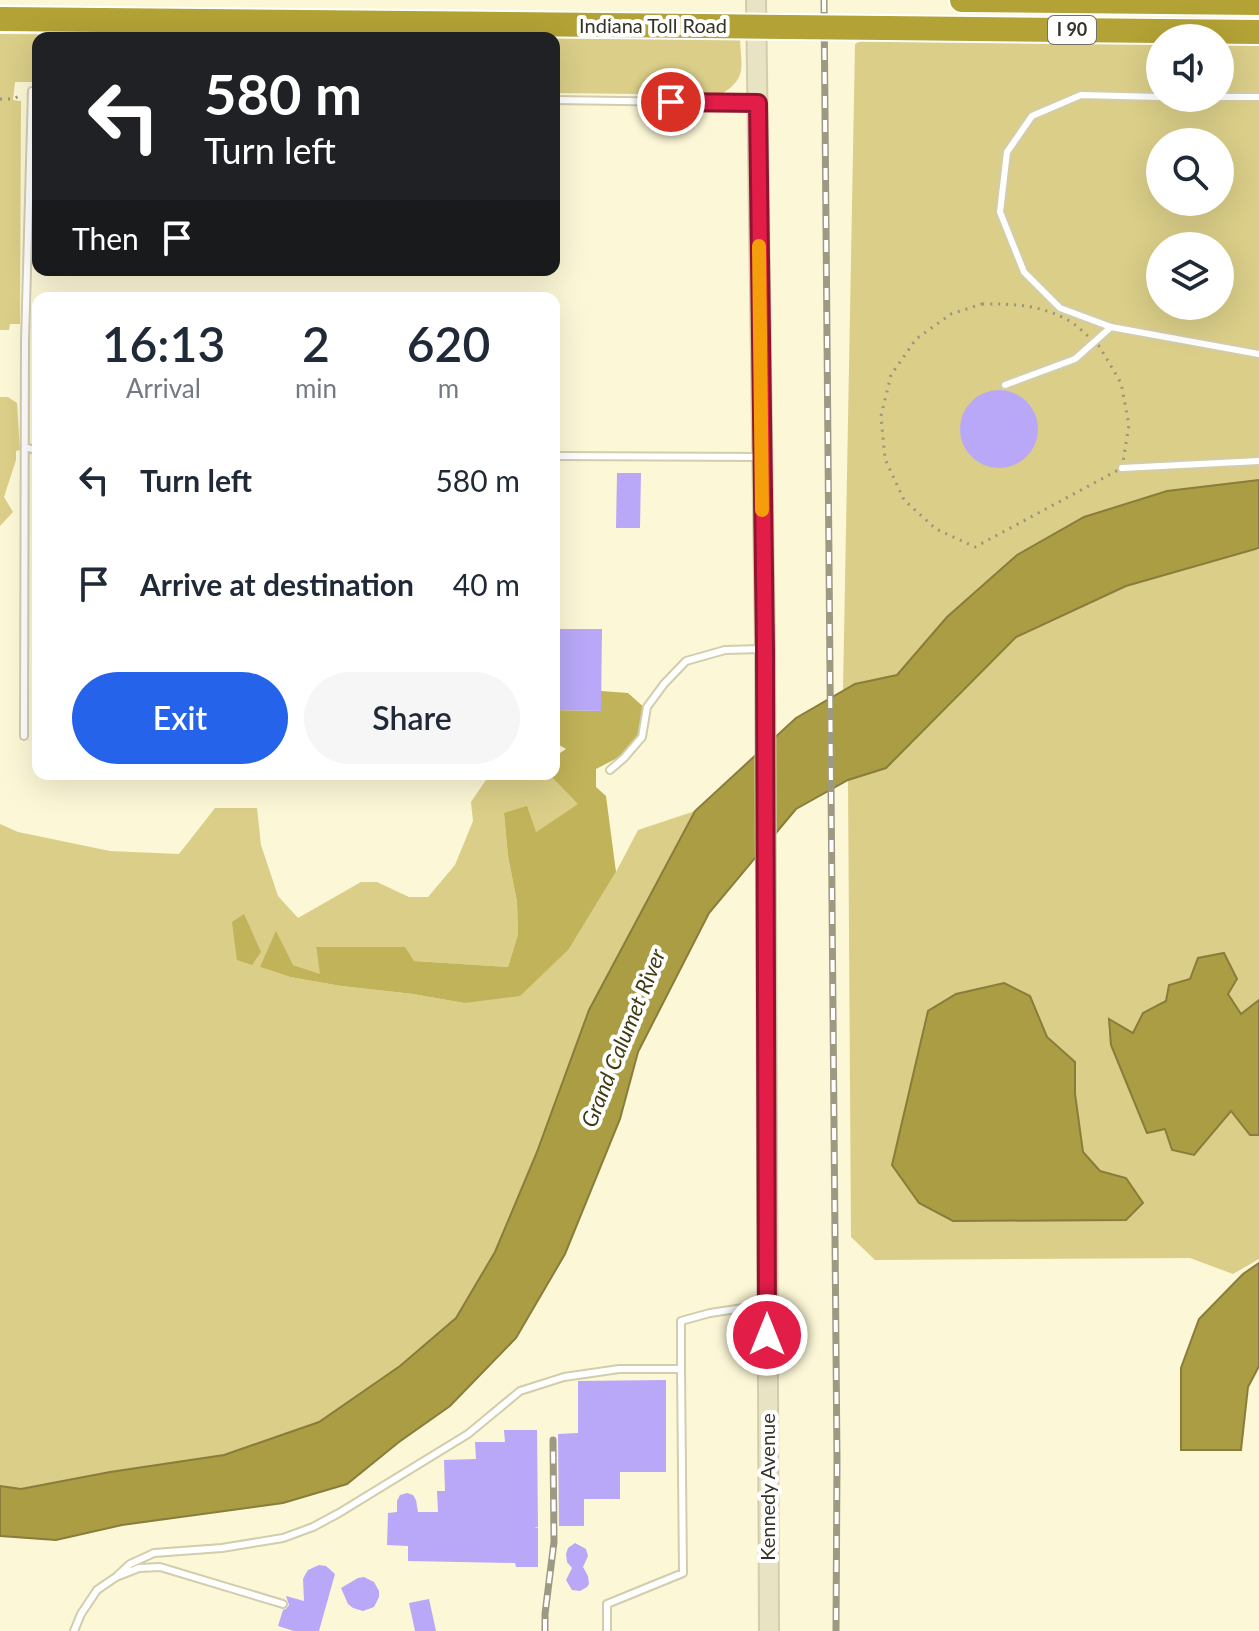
<!DOCTYPE html>
<style>
:root{--surface:#fff;--page:#f6f6f7;--text:#1f2937;--muted:#747a83;--accent:#2563eb}
body{margin:0;font-family:Lato,sans-serif;background:var(--page);color:var(--text);height:100vh;display:flex;flex-direction:column;font-size:30px;white-space:nowrap}
*{box-sizing:border-box;margin:0}
p{font-size:26px;color:var(--muted)}
.icon{flex:none;width:44px;height:44px;fill:none;stroke:currentColor;stroke-width:2;stroke-linecap:round;stroke-linejoin:round}
.map{position:relative;flex:1;overflow:hidden}
.panel{position:absolute;left:32px;top:292px;width:528px;height:488px;display:flex;flex-direction:column;background:var(--surface);border-radius:16px;box-shadow:0 8px 32px #0002}
.panel>*{flex:none}
.banner{position:absolute;left:32px;top:32px;width:528px;height:244px;border-radius:16px;box-shadow:0 8px 32px #0002;background:#202124;color:#fff;overflow:hidden}
.buttons{position:absolute;left:1146px;top:24px;display:grid;gap:16px}
.buttons a{display:grid;place-items:center;width:88px;height:88px;border-radius:50%;background:var(--surface);box-shadow:0 8px 32px #0002;font-size:40px}
.pin{position:absolute;display:grid;place-items:center;width:68px;height:68px;color:#fff;margin:-34px;border:4px solid #fff;border-radius:50%;box-shadow:0 2px 8px #0007}
.me{position:absolute;width:88px;margin:-44px;rotate:0deg;stroke-linejoin:round;filter:drop-shadow(0 0 6px #0008)}
.turn{display:flex;align-items:center;gap:28px;height:168px;padding:0 40px;font-size:36px}
.turn .icon{width:104px;height:104px;stroke-width:2.5}
.turn b{display:block;font-size:56px;line-height:68px}
.then{display:flex;align-items:center;height:76px;padding:0 40px;background:#0003;gap:16px;font-size:30px}
.eta{display:flex;justify-content:space-evenly;align-items:center;height:136px;text-align:center}
.eta b{font-size:48px;font-weight:600;line-height:56px}
.primary-button{display:flex;gap:16px;margin-top:auto;padding:16px 40px}
.primary-button a{flex:1;height:92px;border-radius:48px;background:var(--accent);color:#fff;font-size:32px;font-weight:600;line-height:92px;text-align:center}
.primary-button a+a{background:var(--page);color:var(--text)}
ul{padding:0;list-style:none}
li{display:flex;align-items:center;gap:24px;height:104px;padding:0 40px}
li div{flex:1}
li b{display:block;font-size:30px}
li em{font-style:normal}
.map>svg:first-child{display:block}
</style>
<div class="map">
<svg width="1259" height="1631" viewBox="0 0 1259 1631">
<rect width="100%" height="100%" fill="#fcf7d6"/>
<!-- green -->
<path fill="#dace88" fill-rule="evenodd" d="M886 28 1259 32V480L1167 491 1084 517 1017 555 947 617 897 676 855 684 843 691 855 44ZM1160 38H1220V98H1160ZM1160 142H1220V202H1160ZM1160 246H1220V306H1160Z
M0 34 494 38H38V82H15L13 100 21 101 20 324H10L9 330H0Z
M554 38 740 39C741 67 748 78 720 95L554 93Z
M0 397H8L17 403 20 450 16 451V460L4 497 13 512 0 526Z
M1246 550H1259V1259L1233 1274 1190 1258 875 1260 851 1237 848 780 886 768 1016 637 1126 586Z
M490 774H550L579 804 536 832 504 813 508 856 517 902 518 934 508 967 414 961 316 948 321 975 293 965 260 967 290 977 341 986 413 994 464 1003 569 949 616 872 638 830 695 811 589 1010 537 1152 496 1252 456 1318 400 1366 319 1422 224 1455 102 1474 21 1489 0 1486V824L18 832 110 851 179 854 215 808H257L261 845 278 896 298 918 361 882H377L409 897H428L455 865 473 821 471 802Z"/>
<!-- forest -->
<path fill="#c1b359" d="M601 691 628 693 647 710 643 732 625 754 596 769V787L606 796 616 872 569 949 520 996 464 1003 413 994 341 986 290 977 260 967 276 931 293 965 320 974 316 947H405L414 961 508 967 518 934 517 902 508 856 504 813 527 806 536 832 578 804 550 775 554 774V757L566 749 554 742V710L601 711Z
M244 914 261 952 252 965 237 960 232 922Z"/>
<!-- water -->
<path fill="#ab9d43" stroke="#887d3a" stroke-width="2" d="M1259 480V548L1126 586 1016 637 886 768 848 780 796 809 709 913 638 1052 620 1119 565 1254 516 1338 450 1406 399 1442 347 1484 283 1503 122 1525 56 1540 0 1536V1486L21 1489 110 1472 224 1455 319 1422 400 1366 456 1318 495 1252 537 1152 589 1010 695 811 796 718 855 684 897 675 947 617 1017 555 1084 517 1167 491Z
M1224 953 1237 979 1228 994 1241 1014 1259 1000V1135H1250L1231 1111 1194 1155 1172 1150 1165 1129 1147 1133 1111 1045 1109 1019 1133 1033 1143 1013 1166 1001 1169 985 1190 979 1198 958Z
M1004 983 1030 996 1047 1037 1075 1062V1094L1083 1152 1100 1171 1126 1178 1143 1203 1126 1220 953 1221 919 1203 892 1165 928 1011 956 994Z
M1259 1263V1366L1248 1387 1241 1450H1181V1368L1199 1319 1243 1274Z"/>
<!-- building -->
<path fill="#b8a8f7" d="M960 429a39 39 0 1 1 78 0a39 39 0 1 1-78 0Z
M617 473H641L640 528H616Z
M554 629H602L601 711 554 710Z
M666 1380V1472H620V1499H584V1526H559L558 1434 578 1433V1381Z
M504 1430H537L538 1527H534L538 1528V1567H516L515 1563 408 1561V1546L387 1545 388 1513 397 1512V1501L400 1495 407 1493 413 1495 416 1500 418 1512H438L437 1491H445L444 1460 476 1459 475 1442H505Z
M575 1543 586 1549 588 1556 583 1567 588 1576 589 1584 587 1587 580 1591 572 1590 566 1580 572 1568 567 1562 566 1554 568 1548Z
M319 1565 326 1566 335 1574 319 1631H294L278 1626 283 1610 286 1609 289 1605 286 1596 304 1601 303 1579 305 1575 308 1570Z
M364 1577 374 1582 379 1591V1597L374 1607 363 1611 353 1608 348 1604 341 1588 358 1578Z
M429 1599 436 1631H415L409 1603Z"/>
<g fill="none" stroke-linecap="round" stroke-linejoin="round">
<!-- service casing -->
<g stroke="#d2cdac" stroke-width="10">
<path id="service" d="M1160 97 1081 95 1032 116 1007 152 1000 212 1024 272 1060 308 1111 327 1259 354
M1220 97H1259
M554 100 754 103
M1005 385 1075 359 1111 327
M25 447 38 451
M554 456 761 457
M1122 468 1259 461
M24 736 25 342 32 91H38
M610 770 624 758 642 737 647 707 664 684 686 661 725 650 761 649
M116 1577 130 1564 154 1553 222 1548 283 1538 313 1527 339 1513 468 1434 520 1391 564 1377 619 1369H681V1321L710 1313 763 1305
M74 1631 81 1614 97 1590 116 1577 139 1568 160 1567 283 1604
M607 1631V1604L683 1573 681 1369"/>
</g>
<!-- secondary casing -->
<g stroke="#d2cdac" stroke-width="22">
<path id="secondary" d="M756 0 765 649 769 1631"/>
</g>
<!-- motorway casing -->
<g stroke="#fff" stroke-width="28">
<path id="motorway" d="M962 0 1259 3
M0 19 703 26
M886 28 1259 32"/>
</g>
<!-- path -->
<path stroke="#98947d" stroke-width="3" stroke-dasharray="2 6" stroke-linecap="butt" d="M0 99H13L21 95
M982 304C1013 304 1035 304 1064 318 1077 324 1088 337 1099 346L1121 383 1129 425 1122 468 975 547 936 529 904 500 885 459 881 416 891 375 916 339 951 314Z"/>
<!-- service -->
<use href="#service" stroke="#fff" stroke-width="6"/>
<!-- secondary -->
<use href="#secondary" stroke="#e8e3c2" stroke-width="18"/>
<!-- motorway -->
<use href="#motorway" stroke="#b3a235" stroke-width="24"/>
<!-- rail casing -->
<g stroke="#9d9982" stroke-width="7">
<path id="rail" d="M824 0 837 1461 836 1631
M545 1631V1614L554 1542 553 1440"/>
</g>
<!-- rail -->
<use href="#rail" stroke="#fff" stroke-width="4" stroke-dasharray="12" stroke-linecap="butt"/>
<!-- motorway-bridge casing -->
<g stroke="#fff" stroke-width="28" stroke-linecap="butt">
<path id="motorway-bridge" d="M703 26 886 28"/>
</g>
<!-- motorway-bridge -->
<use href="#motorway-bridge" stroke="#b3a235" stroke-width="24"/>
</g>
<g fill="none" stroke-linecap="round" stroke-linejoin="round">
<!-- route casing -->
<g stroke="#92132f" stroke-width="20">
<path id="route" d="M671 102 758 103 765 649 767 1335"/>
</g>
<!-- route -->
<use href="#route" stroke="#e11d48" stroke-width="14"/>
<!-- slow -->
<path stroke="#f59e0b" stroke-width="14" d="M759 246 762 510"/>
</g>
<g text-anchor="middle" stroke-width="8" stroke-linejoin="round" paint-order="stroke">
<!-- shield labels -->
<rect fill="#fff" stroke="#727067" stroke-width="2" x="1048" y="16" width="48" height="28" rx="6"/>
<g font-size="18" font-weight="bold" fill="#353326">
<text x="1072" y="36">I 90</text>
</g>
<!-- street labels -->
<g font-size="20" fill="#353326" stroke="#fff">
<text x="653" y="33">Indiana Toll Road</text>
<text transform="translate(768 1487) rotate(-90)" y="7">Kennedy Avenue</text>
</g>
<!-- water labels -->
<g font-size="22" font-style="italic" fill="#403a13" stroke="#fff">
<text transform="translate(623 1038) rotate(-68)" y="8">Grand Calumet River</text>
</g>
</g>
</svg>
<div class="buttons">
<a><svg class="icon" aria-label="sound" viewBox="0 0 24 24"><path d="M4 9h4l5-4v14l-5-4H4zM17 9q2 3 0 6"/></svg></a>
<a><svg class="icon" aria-label="search" viewBox="0 0 24 24"><circle cx="10" cy="10" r="6"/><path d="M15 15l6 6"/></svg></a>
<a><svg class="icon" aria-label="layers" viewBox="0 0 24 24"><path d="M12 4l9 5-9 5-9-5zM3 14l9 5 9-5"/></svg></a>
</div>
<div class="pin" style="left:671px;top:102px;background:#d93025"><svg class="icon" aria-label="arrive" viewBox="0 0 24 24"><path d="M6 21V4h12l-3 4 3 4H6"/></svg></div>
<svg class="me" style="left:767px;top:1335px" viewBox="-20 -20 40 40"><circle r="17" fill="#e11d48" stroke="#fff" stroke-width="3"/><path d="M0-11L8 9 0 5-8 9z" fill="#fff"/></svg>
<div class="banner">
<div class="turn"><svg class="icon" aria-label="left" viewBox="0 0 24 24"><path d="M17 20v-9H6M10 6l-5 5 5 5"/></svg><div><b>580 m</b>Turn left</div></div>
<div class="then">Then<svg class="icon" aria-label="arrive" viewBox="0 0 24 24"><path d="M6 21V4h12l-3 4 3 4H6"/></svg></div>
</div>
<section class="panel">
<div class="eta">
<div><b>16:13</b><p>Arrival</p></div>
<div><b>2</b><p>min</p></div>
<div><b>620</b><p>m</p></div>
</div>
<ul>
<li><svg class="icon" aria-label="left" viewBox="0 0 24 24"><path d="M17 20v-9H6M10 6l-5 5 5 5"/></svg><div><b>Turn left</b></div><em>580 m</em></li>
<li><svg class="icon" aria-label="arrive" viewBox="0 0 24 24"><path d="M6 21V4h12l-3 4 3 4H6"/></svg><div><b>Arrive at destination</b></div><em>40 m</em></li>
</ul>
<div class="primary-button"><a>Exit</a><a>Share</a></div>
</section>
</div>
